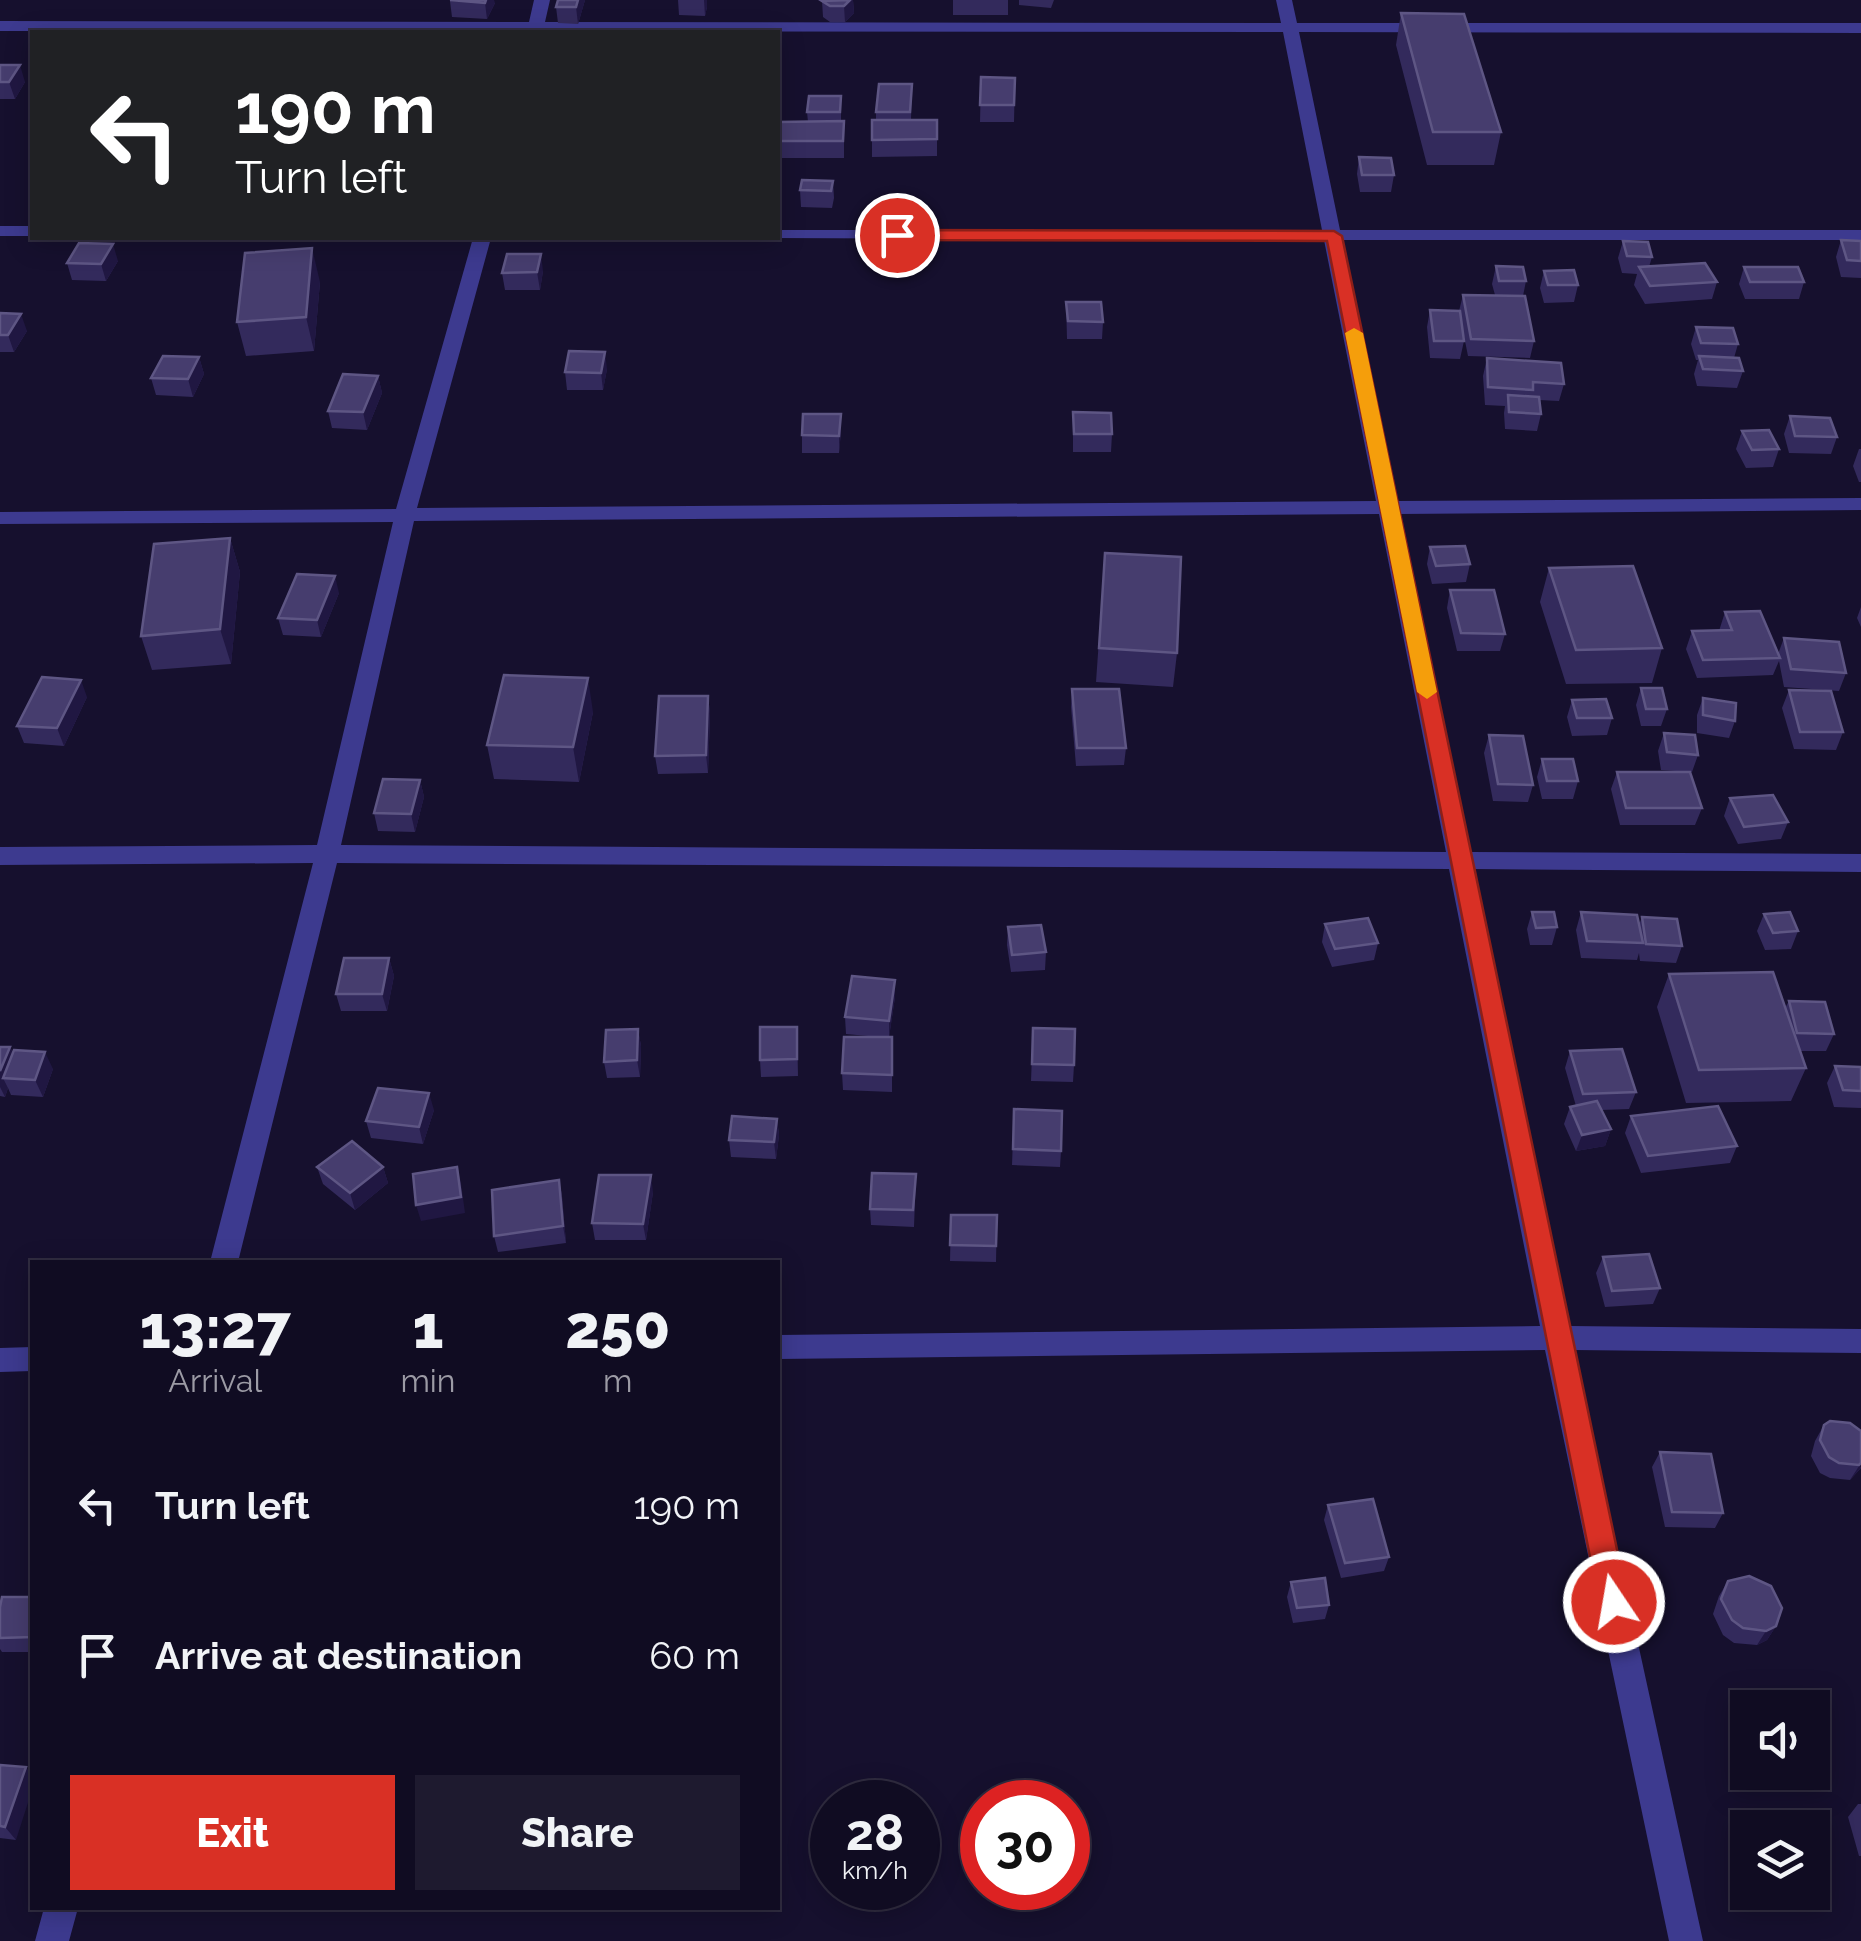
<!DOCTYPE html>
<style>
:root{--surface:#100c22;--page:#1e1a2f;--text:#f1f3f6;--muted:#9c9ba5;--line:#302c40;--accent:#d93025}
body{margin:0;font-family:Raleway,sans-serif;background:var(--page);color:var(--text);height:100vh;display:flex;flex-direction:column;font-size:38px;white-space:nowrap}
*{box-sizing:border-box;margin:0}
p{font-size:32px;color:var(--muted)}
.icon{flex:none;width:55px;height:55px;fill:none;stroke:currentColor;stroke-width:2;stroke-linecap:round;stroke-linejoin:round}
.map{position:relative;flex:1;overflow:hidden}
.sheet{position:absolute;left:30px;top:1260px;width:750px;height:650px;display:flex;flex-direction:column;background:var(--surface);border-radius:0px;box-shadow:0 5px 25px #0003,0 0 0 2px var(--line)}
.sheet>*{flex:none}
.guide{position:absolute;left:30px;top:30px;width:750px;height:210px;border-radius:0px;box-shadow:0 5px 25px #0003,0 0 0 2px var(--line);background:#202124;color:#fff;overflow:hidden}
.buttons{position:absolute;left:1730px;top:1690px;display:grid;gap:20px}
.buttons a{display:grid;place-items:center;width:100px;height:100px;border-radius:0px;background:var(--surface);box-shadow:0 5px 25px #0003,0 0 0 2px var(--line);font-size:50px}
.speed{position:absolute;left:810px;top:1780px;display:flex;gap:20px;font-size:50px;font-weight:700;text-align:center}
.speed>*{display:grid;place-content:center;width:130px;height:130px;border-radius:50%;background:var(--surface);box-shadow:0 5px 25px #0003,0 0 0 2px var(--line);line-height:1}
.speed small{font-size:25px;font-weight:400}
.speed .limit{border:15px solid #d22;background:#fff;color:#111}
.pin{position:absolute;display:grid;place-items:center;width:85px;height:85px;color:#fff;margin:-42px;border:5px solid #fff;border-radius:50%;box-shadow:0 2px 10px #0007}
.me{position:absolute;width:110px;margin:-55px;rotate:348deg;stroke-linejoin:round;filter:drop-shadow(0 0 8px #0008)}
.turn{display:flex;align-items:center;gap:35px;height:210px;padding:0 40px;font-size:45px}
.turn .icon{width:130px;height:130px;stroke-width:2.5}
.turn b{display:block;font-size:70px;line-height:85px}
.eta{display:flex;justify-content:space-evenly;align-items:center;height:170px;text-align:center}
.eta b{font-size:60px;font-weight:800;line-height:70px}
.button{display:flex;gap:20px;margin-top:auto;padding:20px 40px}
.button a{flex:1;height:115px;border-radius:0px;background:var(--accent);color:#fff;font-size:40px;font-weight:800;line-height:115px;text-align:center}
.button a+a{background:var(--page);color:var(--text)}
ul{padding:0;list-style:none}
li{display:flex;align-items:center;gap:30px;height:150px;padding:0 40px}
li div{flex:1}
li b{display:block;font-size:38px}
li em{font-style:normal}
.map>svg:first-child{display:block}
</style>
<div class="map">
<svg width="1861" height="1941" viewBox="0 0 1861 1941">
<rect width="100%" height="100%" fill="#16102e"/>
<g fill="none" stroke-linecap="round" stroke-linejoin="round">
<!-- minor -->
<path fill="#3d3a8f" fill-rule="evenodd" d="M534 0H550L545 22 1281 23 1276 0H1292L1297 23H1861V33L1299 32 1340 230H1861V240H1342L1397 501 1861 498V510L1399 514 1470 852 1861 854V872L1473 869 1569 1326 1861 1329V1353L1574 1350 1703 1941H1669L1545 1350 778 1359V1335L1540 1326 1449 869 337 863 238 1262H210L313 863 0 865V847L317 845 393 522 0 524V512L396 509 473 238H491L417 508 1376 501 1324 240 771 238H778V230H1322L1283 32 0 31V21L529 22ZM1379 514 1446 852 341 845 414 521Z
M0 226H32V236H0Z
M32 1347V1371L0 1372V1348Z
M44 1908H78L69 1941H35Z"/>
</g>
<!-- wall -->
<path fill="#332a5c" d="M585 0 578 24 558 23 556 7Z
M678 0H707V7L705 16 679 15Z
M853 0 854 13 845 22H830L823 17 822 1Z
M953 0H1008V15H953Z
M1019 0H1054L1051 8 1019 5Z
M450 1 495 3 487 19 452 17Z
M1401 13 1501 132 1494 165H1427L1396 45Z
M0 65 25 82 15 99H0Z
M981 77 1015 78 1014 122H980Z
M912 84 911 120H937V156L872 157V120H876V112Z
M807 112H841V121H844V158H779L778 141 808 122Z
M1359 157 1394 175 1391 192H1360L1357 174Z
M833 181 834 198 832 208 801 207 800 190Z
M1841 240 1861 241V278L1841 277 1836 257Z
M1623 241 1652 257 1649 267 1717 282 1712 299 1645 304 1634 285 1637 274 1622 273 1618 258Z
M118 261 106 281 72 280 67 263Z
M1496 266 1526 281 1523 296 1534 341 1530 358 1468 356 1461 321 1464 341 1460 359 1430 358 1427 327 1430 310 1459 311 1463 295H1495L1492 284Z
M1744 267 1804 282 1799 299H1745L1739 284Z
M543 271 540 290H505L502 273Z
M1544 271 1578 285 1574 302 1544 303 1540 288Z
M320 282 314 351 246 356 237 322Z
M1066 302 1103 322 1102 339H1067Z
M0 313 27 331 14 352H0Z
M1696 327 1738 344 1734 358 1743 371 1737 388 1697 386 1694 374 1698 360H1696L1691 344Z
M199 357 204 374 193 397 156 395 151 378Z
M1487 358 1564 384 1559 401 1539 400 1541 414 1537 431 1505 429 1504 413 1505 406 1485 405 1483 376Z
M607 369 603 390H567L565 372Z
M378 376 382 393 367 430 332 428 328 411Z
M1073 412 1112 434 1111 452H1073Z
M1790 416 1837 437 1831 454 1789 453 1784 434Z
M841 431 839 453H802V435Z
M1742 431 1779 449 1773 467 1746 468 1736 449Z
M1859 449H1861V482H1859L1853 466Z
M230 538 240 572 231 664 152 670 141 636Z
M1430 547 1470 564 1466 582 1432 584 1427 564Z
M1105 553 1177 653 1173 687 1096 682Z
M1549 568 1662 648 1652 683 1566 684 1540 602Z
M1450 590 1505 634 1500 651H1457L1447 608Z
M339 593 321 637 283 635 278 618Z
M1861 607V627L1857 618Z
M1725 612 1778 654 1784 638 1846 673 1839 691 1784 687 1779 661 1773 675 1697 678 1686 649 1692 631H1719Z
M1641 688 1667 709 1661 726H1641L1636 705Z
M1072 689 1126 748 1124 765 1076 766 1071 707Z
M1789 690 1843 732 1836 750 1794 749 1782 708Z
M708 696 710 713 708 773 658 774 655 756Z
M87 697 64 746 24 743 17 726Z
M1703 698 1735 721 1729 738 1697 733V715Z
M1572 700 1612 718 1607 735 1572 736 1567 717Z
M593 712 579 782 494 779 487 745Z
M1664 733 1698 755 1692 772H1690L1702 808 1695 825H1620L1611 789 1617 772H1690L1661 770 1658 751Z
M1489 735 1533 785 1528 802 1493 801 1484 753Z
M1542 759 1578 781 1573 799H1542L1537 777Z
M420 780 424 797 415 832 378 831 374 813Z
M1730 798 1788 822 1781 839 1738 844 1724 816Z
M1532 912 1557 927 1552 945H1530L1527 929Z
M1581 912 1639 925 1642 917 1682 946 1676 963 1640 961 1639 953 1637 960 1581 958 1576 930Z
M1764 914 1798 931 1791 949 1765 950 1757 931Z
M1325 924 1378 943 1374 960 1332 967 1322 942Z
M1008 927 1046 952 1045 970 1011 972 1007 945Z
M389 958 394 976 387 1011H341L336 994Z
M1669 974 1785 1008 1789 1001 1834 1034 1826 1051H1800L1806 1068 1791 1101 1686 1103 1657 1007Z
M895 980V997L889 1037H892V1092L843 1090 842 1073 879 1037 846 1034 845 1017Z
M797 1027 798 1076 761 1077 760 1060Z
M1033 1028 1074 1065 1073 1082 1031 1081Z
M638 1029 641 1046 640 1077 607 1078 604 1062Z
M0 1047H10L13 1053 53 1069 43 1097 11 1095 8 1088 5 1097 0 1096Z
M1570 1051 1636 1092 1629 1109 1601 1110 1611 1129 1605 1146 1576 1151 1564 1124 1570 1107 1576 1106 1565 1068Z
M1835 1066 1861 1067V1108L1834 1107 1827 1083Z
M1014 1109 1061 1151 1060 1167 1012 1165Z
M434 1110 423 1144 371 1138 366 1121Z
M1631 1116 1737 1146 1730 1163 1641 1173 1625 1133Z
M777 1119 779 1135 776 1159 731 1157 729 1140Z
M317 1167H383L388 1183 355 1210 323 1184Z
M916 1174 914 1227 871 1225 870 1209Z
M559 1180 562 1196 566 1243 498 1252 494 1236Z
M653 1192 646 1240H595L592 1223Z
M951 1215H997L996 1262 950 1261Z
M1603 1257 1660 1288 1653 1304 1605 1307 1596 1273Z
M1830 1421 1861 1468 1850 1480 1830 1478 1820 1473 1811 1456 1815 1441 1824 1425Z
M1660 1452 1723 1513 1715 1528 1665 1527 1652 1467Z
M1328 1505 1389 1557 1384 1571 1341 1578 1324 1520Z
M1728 1581 1776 1626 1767 1640 1757 1645 1734 1643 1723 1635 1713 1614 1719 1596Z
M1291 1582 1329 1605 1325 1619 1293 1623 1287 1597Z
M32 1597V1652H2L0 1649V1607Z
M0 1765 16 1840 0 1838Z
M1858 1804H1861V1856H1859L1848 1817Z"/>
<!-- shaded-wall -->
<path fill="#201742" d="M486 0H494L495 3 487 19 485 3Z
M578 0H585L578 24 576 7Z
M704 0H707V7L705 16Z
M850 0H853L854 13 845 22 844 6Z
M20 65 25 82 15 99 9 82Z
M113 244 118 261 106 281 101 264Z
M312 248 320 282 314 351 306 317Z
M541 254 543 271 540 290 537 272Z
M21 314 27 331 14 352 8 335Z
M605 352 607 369 603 390 601 373Z
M199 357 204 374 193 397 188 379Z
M378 376 382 393 367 430 363 412Z
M841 414V431L839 453V436Z
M230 538 240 572 231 664 220 629Z
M335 576 339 593 321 637 317 620Z
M588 678 593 712 579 782 573 747Z
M81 680 87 697 64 746 57 728Z
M708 696 710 713 708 773 706 755Z
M420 780 424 797 415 832 411 814Z
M389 958 394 976 387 1011 382 994Z
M895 980V997L889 1038V1021Z
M638 1029 641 1046 640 1077 637 1060Z
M10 1047 19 1064 3 1078 8 1088 5 1097 0 1087V1071Z
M45 1052 53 1069 43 1097 35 1080Z
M429 1093 434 1110 423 1144 419 1127Z
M777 1119 779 1135 776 1159 774 1142Z
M1611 1129 1605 1146 1576 1151 1582 1135Z
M383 1167 388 1183 355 1210 350 1193Z
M457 1167 461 1183 465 1213 421 1221 416 1205Z
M651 1175 653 1192 646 1240 643 1224Z
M559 1180 562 1196 566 1243 563 1226Z
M1861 1463 1860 1469 1850 1480Z
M1776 1626 1767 1640 1757 1645 1766 1631Z
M26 1767 32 1776V1790L16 1840 5 1827Z"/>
<!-- building -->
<path fill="#463d6e" stroke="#5e5684" stroke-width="2.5" d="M450 0H486L485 3Z
M558 0H578L576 7H556Z
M850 0 844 6H830L822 1Z
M1401 13 1464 14 1501 132H1433Z
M0 65H20L9 82H0Z
M981 77 1015 78 1014 105H980Z
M879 84H912L910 112H876Z
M809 96H841L840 112H807Z
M872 120H937V139L872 140Z
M844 121 843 141H778V122Z
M1359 157 1391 158 1394 175H1362Z
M802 180 833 181 831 191 800 190Z
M1841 240 1861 241V261L1847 260Z
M1623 241 1648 242 1652 257 1627 256Z
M79 243 113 244 101 264 67 263Z
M312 248 306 317 237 322 245 253Z
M507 254H541L537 272 502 273Z
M1705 263 1717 282 1650 286 1639 267Z
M1496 266 1523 267 1526 281H1499Z
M1744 267H1798L1804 282H1750Z
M1574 270 1578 285H1548L1544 271Z
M1463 295 1525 296 1534 341 1471 339Z
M1066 302H1101L1103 322 1068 321Z
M1430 310 1460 311 1464 341H1434Z
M0 313 21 314 8 335H0Z
M1696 327 1733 328 1738 344 1701 343Z
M569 351 605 352 601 373 565 372Z
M163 356 199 357 188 379 151 378Z
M1699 356 1739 358 1743 371 1703 369Z
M1487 358 1561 363 1564 384 1533 382V390L1488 387Z
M343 374 378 376 363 412 328 411Z
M1508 395 1539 397 1541 414 1509 412Z
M1073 412 1111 413 1112 434H1074Z
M803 414H841L839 436 802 435Z
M1790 416 1830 418 1837 437 1795 436Z
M1769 430 1779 449 1752 450 1742 431Z
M230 538 220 629 141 636 154 544Z
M1465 546 1470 564 1436 566 1430 547Z
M1105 553 1181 557 1177 653 1099 648Z
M1633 566 1662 648 1576 650 1549 568Z
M297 574 335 576 317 620 278 618Z
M1450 590H1494L1505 634 1461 633Z
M1760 611 1780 658 1703 660 1692 631 1732 630 1725 612Z
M1784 638 1839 642 1846 673 1791 669Z
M504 675 588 678 573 747 487 745Z
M42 677 81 680 57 728 17 726Z
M1641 688H1662L1667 709H1646Z
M1072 689H1119L1126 748H1077Z
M1789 690 1831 691 1843 732H1800Z
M659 696H708L706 755 655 756Z
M1703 698 1736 703 1735 721 1703 715Z
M1606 699 1612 718H1577L1572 700Z
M1664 733 1695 735 1698 755 1667 752Z
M1489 735 1523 736 1533 785 1498 784Z
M1542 759H1573L1578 781H1547Z
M1617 772H1690L1702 808H1626Z
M383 779 420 780 411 814 374 813Z
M1773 795 1788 822 1744 827 1730 798Z
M1532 912H1554L1557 927 1536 928Z
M1581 912 1637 915 1643 943 1587 941Z
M1790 912 1798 931 1773 933 1764 914Z
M1642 917 1677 919 1682 946 1646 944Z
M1368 918 1378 943 1335 949 1325 924Z
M1041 925 1046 952 1012 955 1008 927Z
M344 958H389L382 994H336Z
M1773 972 1806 1068 1699 1070 1669 974Z
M852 976 895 980 889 1021 845 1017Z
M1789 1001 1825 1002 1834 1034 1797 1033Z
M760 1027H797V1059L760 1060Z
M1033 1028 1075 1029 1074 1065 1032 1064Z
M638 1029 637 1060 604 1062 606 1030Z
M844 1037H892V1075L842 1073Z
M0 1047H10L0 1071Z
M1622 1049 1636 1092 1583 1094 1570 1051Z
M14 1050 45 1052 35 1080 3 1078Z
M1835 1066 1861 1067V1091L1843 1090Z
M378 1088 429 1093 419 1127 366 1121Z
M1597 1101 1611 1129 1582 1135 1570 1107Z
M1718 1106 1737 1146 1648 1156 1631 1116Z
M1014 1109 1062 1111 1061 1151 1013 1149Z
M732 1116 777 1119 774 1142 729 1140Z
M352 1141 383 1167 350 1193 317 1167Z
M457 1167 461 1197 416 1205 413 1174Z
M872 1173 916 1174 913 1210 870 1209Z
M599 1175H651L643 1224 592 1223Z
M559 1180 563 1226 494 1236 492 1190Z
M951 1215H997L996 1246 950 1245Z
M1649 1254 1660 1288 1612 1291 1603 1257Z
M1830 1421 1850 1423 1861 1431V1463L1859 1465 1839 1463 1829 1457 1820 1440 1824 1425Z
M1660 1452 1711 1454 1723 1513 1672 1512Z
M1373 1499 1389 1557 1345 1563 1328 1505Z
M1749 1576 1771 1586 1782 1608 1776 1626 1766 1631 1743 1628 1732 1620 1721 1599 1728 1581Z
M1325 1578 1329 1605 1297 1608 1291 1582Z
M2 1597H32V1637L0 1638V1607Z
M0 1765 26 1767 5 1827 0 1826Z"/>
<!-- route -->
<path fill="#d93025" stroke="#8d1f18" stroke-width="2.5" d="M1334 231 1342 236 1628 1602 1623 1611 1614 1615 1604 1611 1599 1602 1327 241 897 240 889 235 897 230Z"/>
<!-- slow -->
<path fill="#f59e0b" d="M1354 328 1363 333 1437 692 1427 699 1417 692 1345 333Z"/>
</svg>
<div class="buttons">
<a><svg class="icon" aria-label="sound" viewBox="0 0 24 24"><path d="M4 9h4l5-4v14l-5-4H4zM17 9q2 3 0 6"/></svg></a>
<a><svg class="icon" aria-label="layers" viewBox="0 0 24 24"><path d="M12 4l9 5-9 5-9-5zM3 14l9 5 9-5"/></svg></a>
</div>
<div class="speed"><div>28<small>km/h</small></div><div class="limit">30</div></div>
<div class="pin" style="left:897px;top:235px;background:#d93025"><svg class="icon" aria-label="arrive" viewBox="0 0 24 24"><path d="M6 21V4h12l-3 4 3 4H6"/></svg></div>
<svg class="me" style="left:1614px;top:1602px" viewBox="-20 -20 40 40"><circle r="17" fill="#d93025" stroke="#fff" stroke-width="3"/><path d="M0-11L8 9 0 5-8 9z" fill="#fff"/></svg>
<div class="guide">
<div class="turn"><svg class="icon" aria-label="left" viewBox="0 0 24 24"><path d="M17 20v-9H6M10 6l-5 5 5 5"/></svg><div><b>190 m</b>Turn left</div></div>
</div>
<section class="sheet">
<div class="eta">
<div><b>13:27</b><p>Arrival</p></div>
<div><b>1</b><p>min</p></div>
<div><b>250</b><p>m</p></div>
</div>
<ul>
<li><svg class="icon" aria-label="left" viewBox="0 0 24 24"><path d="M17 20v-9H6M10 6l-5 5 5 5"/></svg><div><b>Turn left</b></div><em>190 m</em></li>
<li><svg class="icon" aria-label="arrive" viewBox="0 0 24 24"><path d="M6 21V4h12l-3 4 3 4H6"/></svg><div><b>Arrive at destination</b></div><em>60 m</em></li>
</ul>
<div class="button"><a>Exit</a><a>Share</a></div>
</section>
</div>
